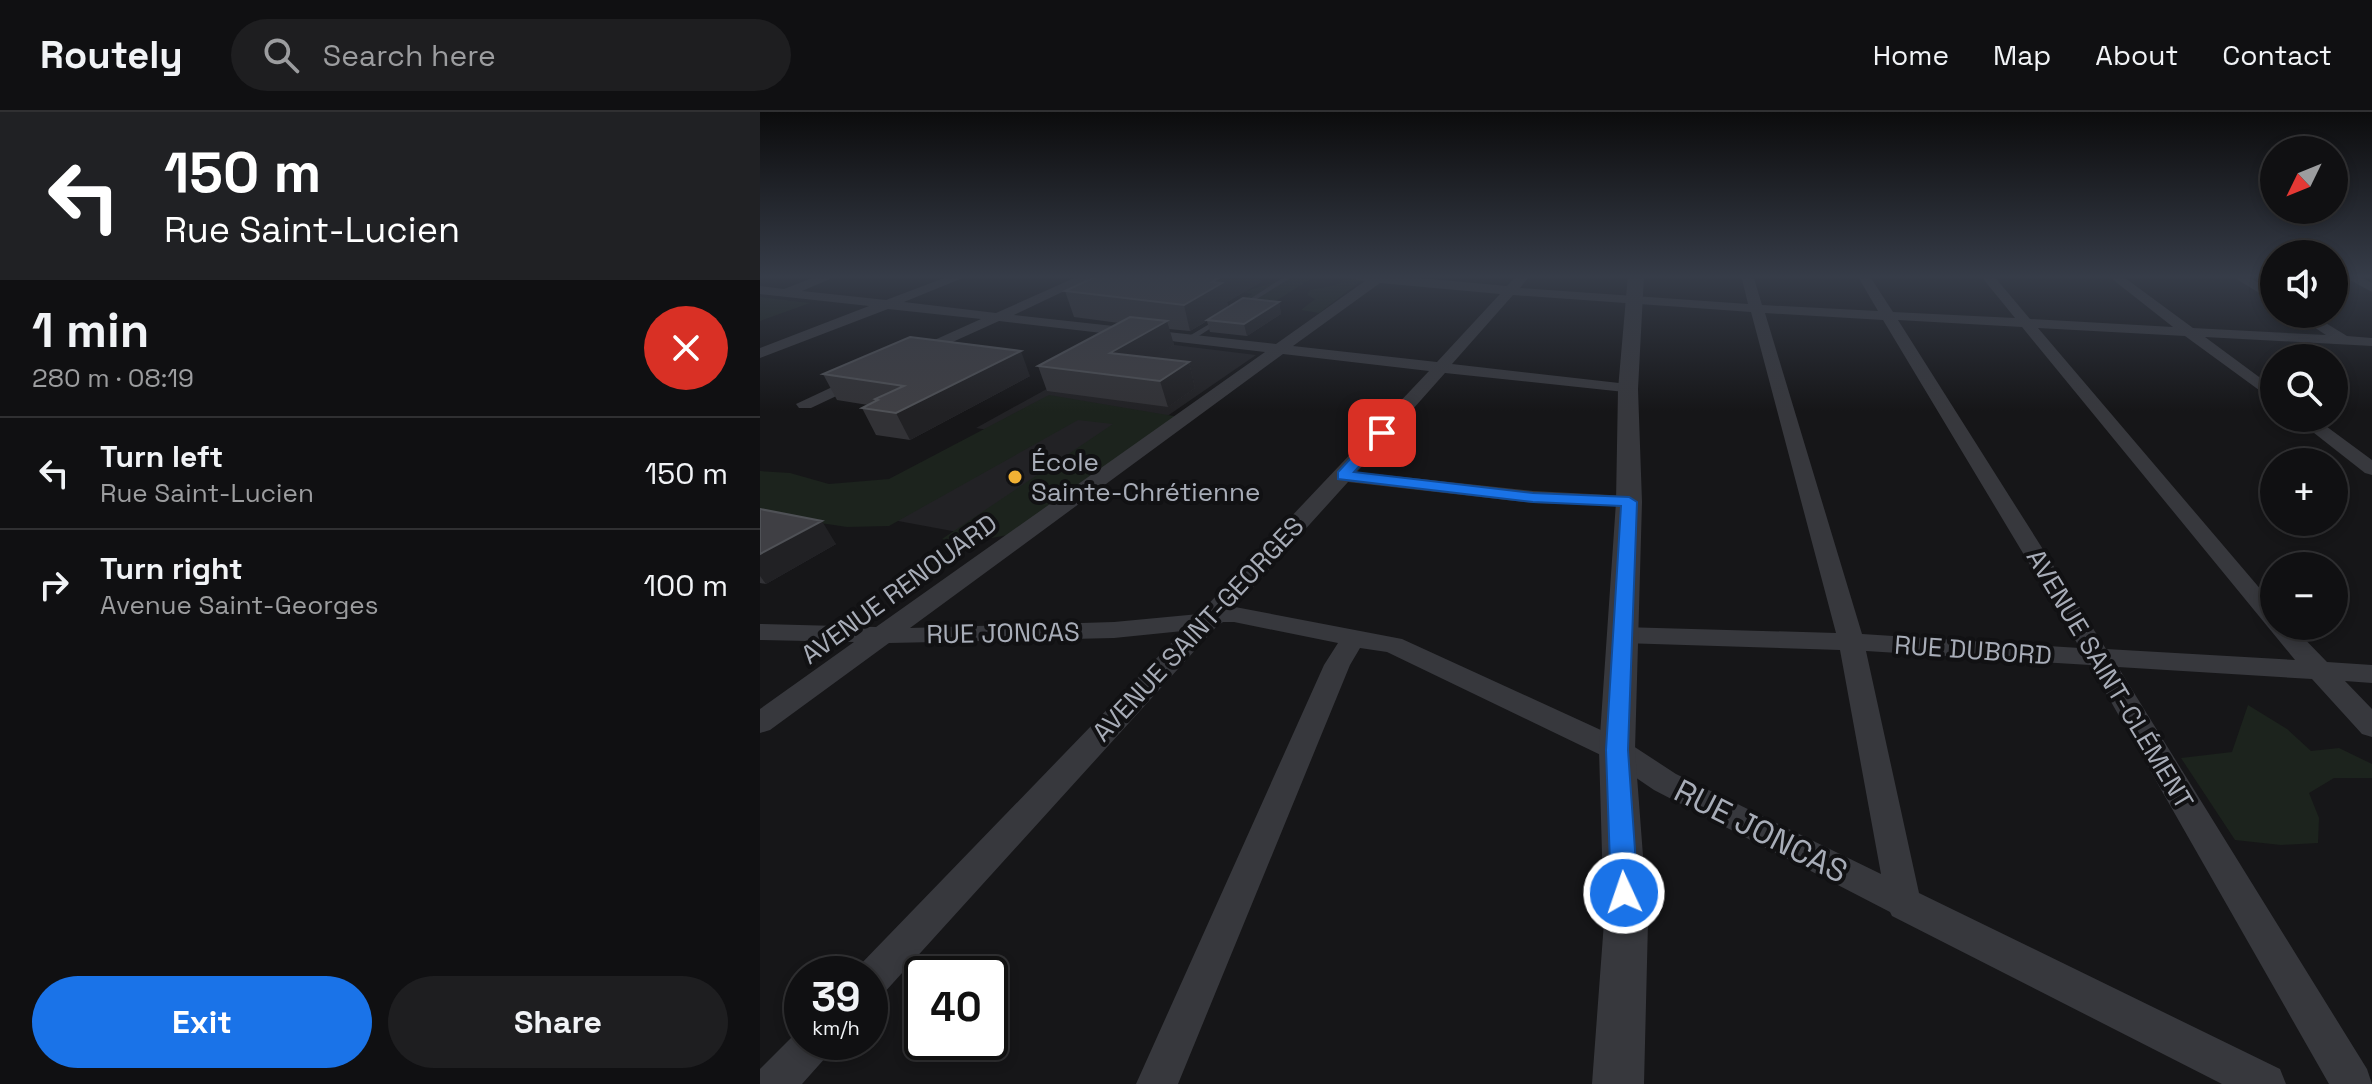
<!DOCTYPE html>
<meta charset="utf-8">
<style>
:root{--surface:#101012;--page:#1e1e20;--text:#f1f3f6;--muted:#9c9d9f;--line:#303032;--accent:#1a73e8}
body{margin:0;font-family:"Space Grotesk",sans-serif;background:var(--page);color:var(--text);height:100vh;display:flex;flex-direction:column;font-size:30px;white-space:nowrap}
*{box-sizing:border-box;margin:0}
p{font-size:26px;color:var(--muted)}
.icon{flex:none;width:44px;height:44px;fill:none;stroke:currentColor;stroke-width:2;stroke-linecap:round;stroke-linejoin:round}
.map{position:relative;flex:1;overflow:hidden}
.panel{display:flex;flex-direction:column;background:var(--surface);width:760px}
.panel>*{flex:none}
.banner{background:#202124;color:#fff;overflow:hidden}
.needle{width:52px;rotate:227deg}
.tools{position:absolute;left:1500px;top:24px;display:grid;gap:16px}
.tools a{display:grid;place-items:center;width:88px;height:88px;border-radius:50%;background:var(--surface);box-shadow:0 4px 12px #0003,0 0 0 2px var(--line);font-size:40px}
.speed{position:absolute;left:24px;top:844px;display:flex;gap:16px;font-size:40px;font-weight:700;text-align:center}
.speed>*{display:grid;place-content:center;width:104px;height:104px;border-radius:50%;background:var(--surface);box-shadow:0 4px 12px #0003,0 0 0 2px var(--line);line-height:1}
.speed small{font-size:20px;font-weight:400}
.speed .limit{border:4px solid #111;border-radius:12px;background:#fff;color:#111}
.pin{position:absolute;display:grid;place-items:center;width:68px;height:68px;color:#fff;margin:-34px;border-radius:16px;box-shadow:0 4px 12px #0006}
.me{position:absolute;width:88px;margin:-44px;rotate:357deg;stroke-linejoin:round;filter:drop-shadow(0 0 6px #0008)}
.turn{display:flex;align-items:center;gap:28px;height:168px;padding:0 32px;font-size:36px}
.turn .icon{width:104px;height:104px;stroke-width:2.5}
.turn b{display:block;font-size:56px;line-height:68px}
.round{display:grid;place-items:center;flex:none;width:84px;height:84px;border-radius:42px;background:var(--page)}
.head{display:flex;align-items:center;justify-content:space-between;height:136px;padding:0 32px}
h1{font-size:48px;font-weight:700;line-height:60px}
.button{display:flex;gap:16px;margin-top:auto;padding:16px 32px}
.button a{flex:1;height:92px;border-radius:48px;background:var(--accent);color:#fff;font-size:32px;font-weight:700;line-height:92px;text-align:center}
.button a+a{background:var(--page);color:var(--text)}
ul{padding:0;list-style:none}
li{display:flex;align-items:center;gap:24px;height:112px;padding:0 32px;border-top:2px solid var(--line)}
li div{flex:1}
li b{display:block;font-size:30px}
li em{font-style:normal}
header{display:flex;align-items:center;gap:48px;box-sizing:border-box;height:112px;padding:0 40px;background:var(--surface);border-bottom:2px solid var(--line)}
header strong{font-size:38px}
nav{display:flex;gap:44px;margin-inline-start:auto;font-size:28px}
.search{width:560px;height:72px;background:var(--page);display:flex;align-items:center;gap:20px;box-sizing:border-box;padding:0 28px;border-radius:44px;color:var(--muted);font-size:30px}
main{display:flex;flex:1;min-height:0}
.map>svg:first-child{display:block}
</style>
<header>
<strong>Routely</strong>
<div class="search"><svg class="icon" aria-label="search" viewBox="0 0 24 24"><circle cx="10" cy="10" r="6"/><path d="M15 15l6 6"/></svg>Search here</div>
<nav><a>Home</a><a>Map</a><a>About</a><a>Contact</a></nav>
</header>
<main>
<section class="panel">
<div class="banner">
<div class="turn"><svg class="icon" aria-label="left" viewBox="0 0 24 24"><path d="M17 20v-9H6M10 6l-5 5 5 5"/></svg><div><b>150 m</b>Rue Saint-Lucien</div></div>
</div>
<div class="head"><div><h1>1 min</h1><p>280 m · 08:19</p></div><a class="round" style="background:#d93025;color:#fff"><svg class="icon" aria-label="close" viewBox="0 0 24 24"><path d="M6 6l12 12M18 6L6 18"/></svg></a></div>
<ul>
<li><svg class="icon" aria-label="left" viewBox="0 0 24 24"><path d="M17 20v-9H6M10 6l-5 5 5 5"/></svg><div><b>Turn left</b><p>Rue Saint-Lucien</p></div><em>150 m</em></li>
<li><svg class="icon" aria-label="right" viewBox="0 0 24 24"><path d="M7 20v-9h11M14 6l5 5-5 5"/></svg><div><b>Turn right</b><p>Avenue Saint-Georges</p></div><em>100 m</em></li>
</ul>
<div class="button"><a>Exit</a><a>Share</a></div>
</section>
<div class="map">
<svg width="1612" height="972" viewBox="0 0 1612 972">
<rect width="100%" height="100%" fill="#161618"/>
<!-- built -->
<path fill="#222225" d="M349 225 496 243 230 426 122 406 260 323 216 316 350 242Z"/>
<!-- green -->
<path fill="#1c231d" d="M540 163 552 166 505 196 474 195 492 182 483 180Z
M587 166 602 168 559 201 541 198 555 187 547 183 550 178 576 173Z
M0 185 50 191 0 209Z
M289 283 425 306 248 423 200 432 182 427 353 312 318 308 129 414 87 415 0 402V359L30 361 69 372 129 367Z
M1488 593 1527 617 1551 639 1579 636 1612 652V666H1574L1549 681 1559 706 1558 731 1521 733 1475 728 1421 646 1472 640Z"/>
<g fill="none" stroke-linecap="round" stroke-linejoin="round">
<!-- service -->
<path fill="#37383d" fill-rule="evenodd" d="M527 163H535L484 195 479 194Z
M463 204 466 206 465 207 431 229 424 227Z"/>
<!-- minor -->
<path fill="#37383d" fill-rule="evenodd" d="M60 163H79L42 179 126 188 192 163H210L144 190 236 201 321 163H338L254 203 516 232 605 169 571 163H627L747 174 757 163H770L760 176 988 192 981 163H993L1002 193 1118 199 1097 163H1109L1133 200 1255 206 1220 163H1233L1270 207 1413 215 1347 163H1361L1433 216 1566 223 1534 202H1551L1587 224 1612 226V234L1445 225 1514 276V289L1425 224 1278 216 1514 493V514H1532L1567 550 1612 553V571L1585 569 1612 597V625L1602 622 1552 567 1358 555 1607 957 1612 972H1569L1330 553 1106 539 1159 781 1520 957 1526 972H1462L1132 804 1130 800 894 678 847 646 627 540 600 536 590 553 418 972H376L564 553 578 531 474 510H463L457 514 123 882 110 887V862H94L97 856 423 519 354 526 129 531 10 618 0 621V597L94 530 0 528V512L116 515 505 240 239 209 155 247 150 245V239L221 207 128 197 0 246V236L109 194 0 182V174L24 177ZM620 171 740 182 677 250 533 234ZM753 183 991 200 1076 521 862 515 853 517 849 523 853 529 862 531 1080 538 1121 762 916 662 867 630 642 527 475 495 588 370 773 391 876 394 879 390 876 386 869 384 773 379 597 360 685 261 874 281 876 277 868 272 692 252ZM1005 201 1123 208 1320 536 1102 522ZM1138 208 1262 215 1535 548 1346 537ZM523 242 669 259 439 502 354 510 150 516Z
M1470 163H1485L1514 180V190Z
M1581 163H1597L1612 171V180Z
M100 262 108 267 106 270 51 296H39L36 292Z
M1535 306H1555L1612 348V363L1605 361Z
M42 915V930H73L67 944 42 972H0V957Z"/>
<!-- tertiary -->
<path fill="#37383d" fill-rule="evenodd" d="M868 163H884L878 277 882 390 875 638 888 810 884 972H832L844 810 839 638 856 390 858 277Z"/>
</g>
<!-- wall -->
<path fill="#323236" d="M501 170 467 190 468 196 519 190 521 202 487 224 450 220 447 209 430 219 409 217 414 233 391 246 429 250 435 276 408 295 287 279 278 254 359 211 314 205 305 179Z
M63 262 270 264 150 328 116 323 102 296 108 293 77 288Z
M0 397 76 432 6 472 0 471Z"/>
<!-- shaded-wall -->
<path fill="#212124" d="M464 163H500L501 170 467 190 468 196 430 219 424 193 452 170Z
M519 190 521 202 487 224 484 212Z
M407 209 414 233 362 264 350 241Z
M261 239 270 264 150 328 136 301Z
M429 250 435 276 408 295 400 269Z
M62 409 76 432 6 472 0 464V442Z"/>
<!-- building -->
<path fill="#3f3f44" stroke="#4f5156" stroke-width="2" d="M339 163H464L452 170 462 171 424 193 305 179Z
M483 186 519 190 484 212 447 208Z
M370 205 407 209 350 241 429 250 400 269 278 254Z
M150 225 261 239 136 301 102 296 118 288 115 287 144 274 63 262Z
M0 397 62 409 0 442Z"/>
<!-- sky -->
<linearGradient id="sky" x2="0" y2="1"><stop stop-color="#0c0c0d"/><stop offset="0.55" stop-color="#363c48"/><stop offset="1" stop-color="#363c48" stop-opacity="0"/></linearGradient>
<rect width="1612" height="299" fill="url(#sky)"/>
<!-- route -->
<path fill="#1a73e8" stroke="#114b97" stroke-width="2" d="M622 316 629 321 594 360 773 381 869 385 877 390 868 638 878 781 874 789 864 793 855 789 851 781 846 638 861 394 773 390 578 367V360L617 318Z"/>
<!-- markers -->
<circle fill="#f2b134" stroke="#111113" stroke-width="3" cx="255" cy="365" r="8"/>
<g text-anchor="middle" stroke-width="8" stroke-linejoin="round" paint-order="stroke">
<!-- poi labels -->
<g font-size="26" fill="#a8adb8" stroke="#111113" text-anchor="start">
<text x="271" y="359">École<tspan x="271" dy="30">Sainte-Chrétienne</tspan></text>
</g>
<!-- street labels -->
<g font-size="26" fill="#a8adb8" stroke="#111113">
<text transform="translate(139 477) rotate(-36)" y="9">AVENUE RENOUARD</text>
<text transform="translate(438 517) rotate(-47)" y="9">AVENUE SAINT-GEORGES</text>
<text transform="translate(243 521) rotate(-1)" y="9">RUE JONCAS</text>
<text transform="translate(1213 538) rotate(4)" y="9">RUE DUBORD</text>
<text transform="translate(1350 567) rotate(59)" y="9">AVENUE SAINT-CLÉMENT</text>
</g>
<!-- near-street labels -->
<g font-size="32" fill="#a8adb8" stroke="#111113">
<text transform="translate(1001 719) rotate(27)" y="11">RUE JONCAS</text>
</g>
</g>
</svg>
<div class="tools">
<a><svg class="needle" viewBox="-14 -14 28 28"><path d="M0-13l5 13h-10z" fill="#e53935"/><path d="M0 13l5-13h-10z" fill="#9c9d9f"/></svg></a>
<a><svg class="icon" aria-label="sound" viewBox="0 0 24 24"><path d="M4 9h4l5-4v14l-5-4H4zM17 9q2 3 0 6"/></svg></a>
<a><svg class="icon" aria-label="search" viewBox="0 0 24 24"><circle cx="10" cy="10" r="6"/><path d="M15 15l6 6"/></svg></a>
<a>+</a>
<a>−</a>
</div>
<div class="speed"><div>39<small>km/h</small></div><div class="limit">40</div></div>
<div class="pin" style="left:622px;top:321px;background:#d93025"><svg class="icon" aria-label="arrive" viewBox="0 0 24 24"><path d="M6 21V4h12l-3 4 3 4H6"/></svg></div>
<svg class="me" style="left:864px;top:781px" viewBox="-20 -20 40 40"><circle r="17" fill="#1a73e8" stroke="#fff" stroke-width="3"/><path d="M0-11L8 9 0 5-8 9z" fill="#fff"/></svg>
</div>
</main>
